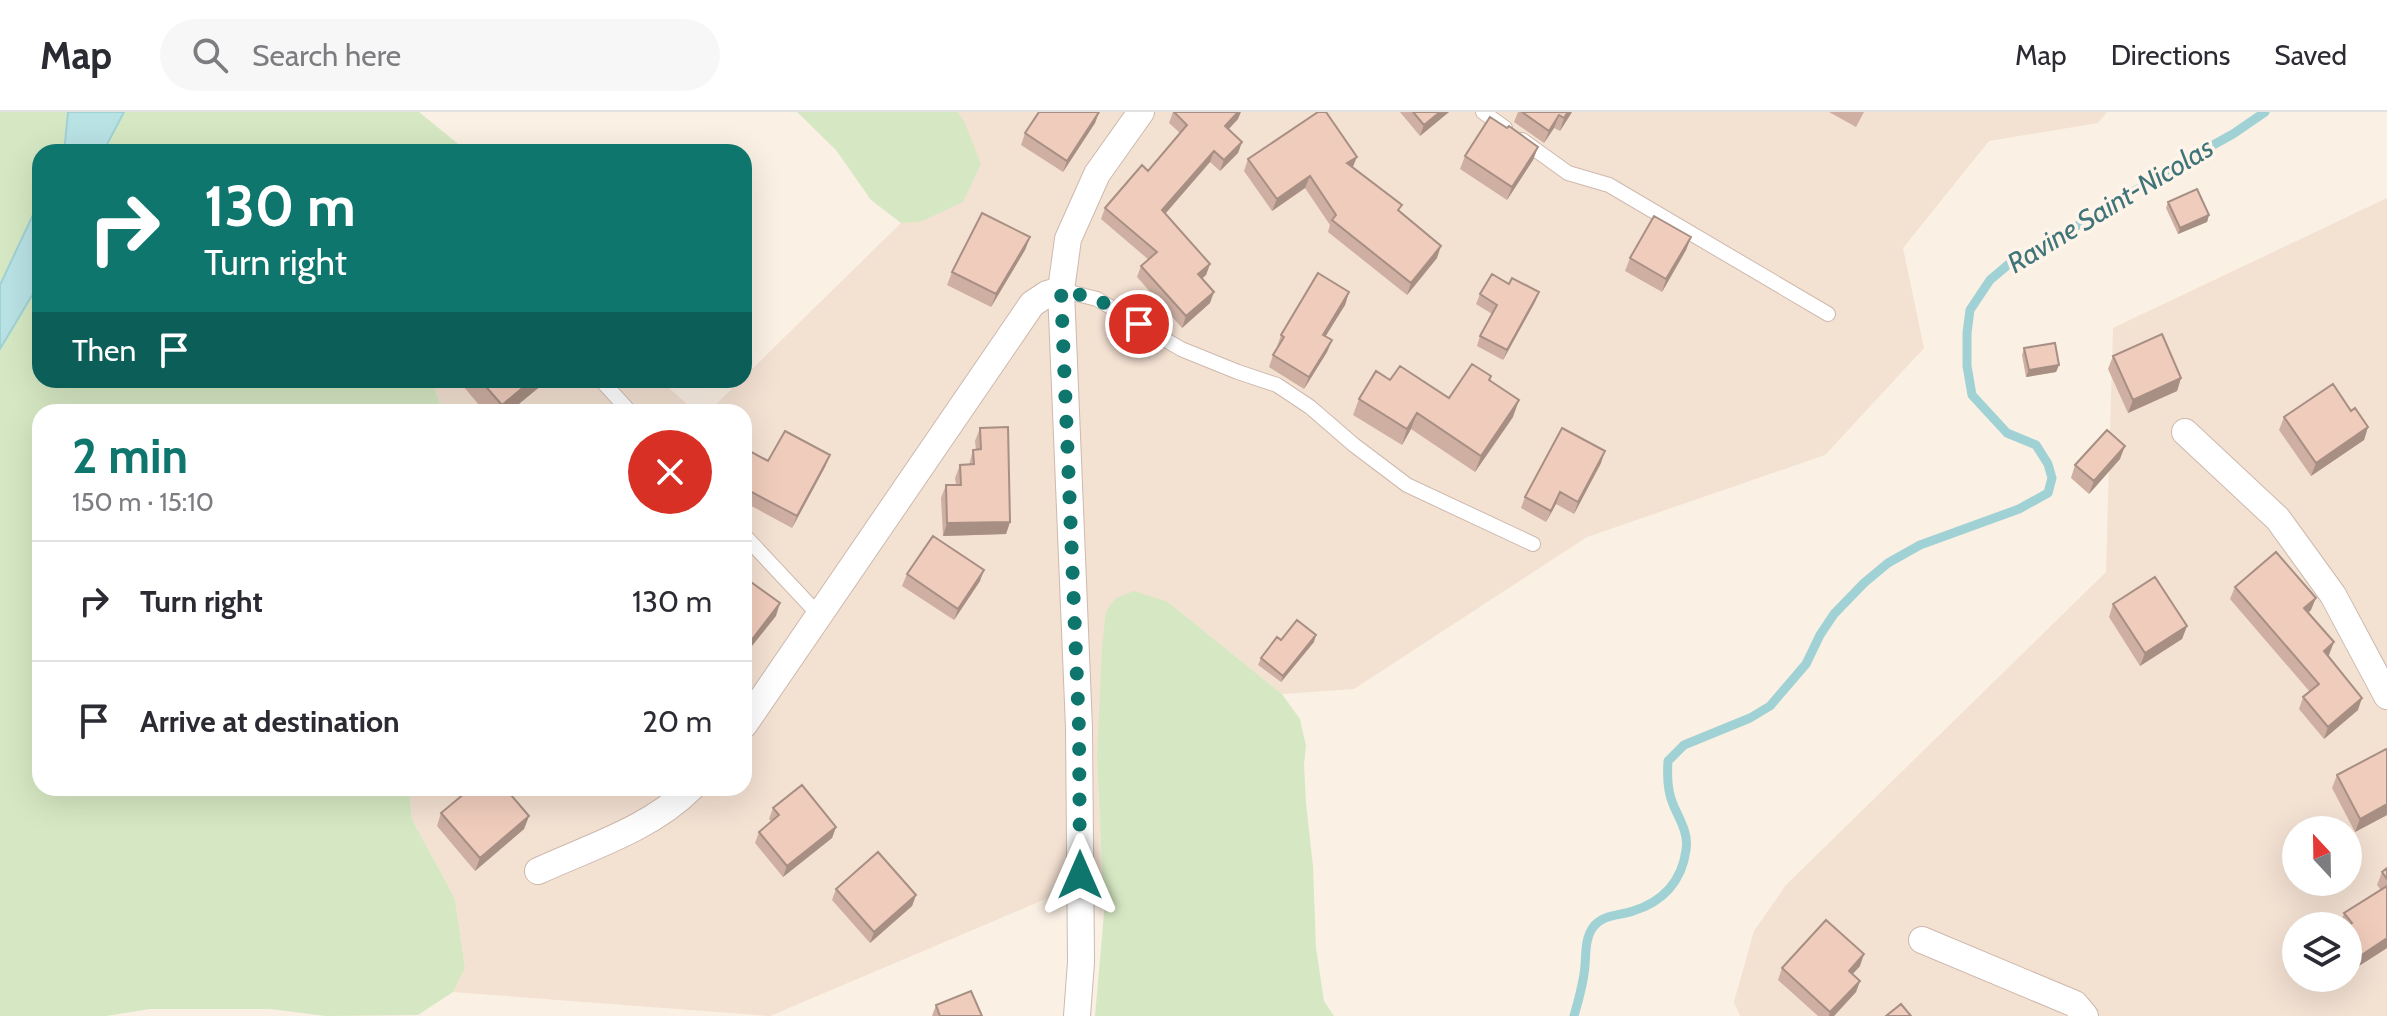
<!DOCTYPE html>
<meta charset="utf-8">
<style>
:root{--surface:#fff;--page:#f7f7f7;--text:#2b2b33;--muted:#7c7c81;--line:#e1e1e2;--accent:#0f766e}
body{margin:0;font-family:Cabin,sans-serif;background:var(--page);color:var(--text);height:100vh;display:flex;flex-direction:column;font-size:30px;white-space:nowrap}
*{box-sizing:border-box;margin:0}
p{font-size:26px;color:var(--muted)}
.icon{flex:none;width:44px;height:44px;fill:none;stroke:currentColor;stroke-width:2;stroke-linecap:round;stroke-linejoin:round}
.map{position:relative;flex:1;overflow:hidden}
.sheet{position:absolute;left:32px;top:292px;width:720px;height:392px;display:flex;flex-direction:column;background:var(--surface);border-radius:24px;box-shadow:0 8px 32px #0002}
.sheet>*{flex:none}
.hud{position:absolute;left:32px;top:32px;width:720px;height:244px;border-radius:24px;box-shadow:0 8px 32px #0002;background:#0f766e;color:#fff;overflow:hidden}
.needle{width:52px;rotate:338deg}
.controls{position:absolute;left:2282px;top:704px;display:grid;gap:16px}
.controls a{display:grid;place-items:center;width:80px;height:80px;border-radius:50%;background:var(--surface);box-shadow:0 8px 32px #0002;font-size:40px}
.pin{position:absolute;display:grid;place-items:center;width:68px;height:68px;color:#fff;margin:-34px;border:4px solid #fff;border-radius:50%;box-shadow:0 2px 8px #0007}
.me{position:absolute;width:88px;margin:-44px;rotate:0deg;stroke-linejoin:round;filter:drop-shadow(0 0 6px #0008)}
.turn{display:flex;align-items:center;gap:28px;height:168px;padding:0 40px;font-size:36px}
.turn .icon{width:104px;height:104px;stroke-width:2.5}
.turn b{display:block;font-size:56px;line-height:68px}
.then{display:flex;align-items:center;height:76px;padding:0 40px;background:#0003;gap:16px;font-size:30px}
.round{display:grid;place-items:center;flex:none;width:84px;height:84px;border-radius:42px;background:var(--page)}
.overview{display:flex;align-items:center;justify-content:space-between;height:136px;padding:0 40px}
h1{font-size:48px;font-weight:800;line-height:60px;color:var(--accent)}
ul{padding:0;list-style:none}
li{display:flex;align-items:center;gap:24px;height:120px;padding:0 40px;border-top:2px solid var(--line)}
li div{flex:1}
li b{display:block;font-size:30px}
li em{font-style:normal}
header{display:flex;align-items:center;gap:48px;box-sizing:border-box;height:112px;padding:0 40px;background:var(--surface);border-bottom:2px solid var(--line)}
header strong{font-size:38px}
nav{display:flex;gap:44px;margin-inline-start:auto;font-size:28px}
.search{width:560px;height:72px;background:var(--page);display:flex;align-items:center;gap:20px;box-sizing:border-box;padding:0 28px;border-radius:44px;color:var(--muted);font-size:30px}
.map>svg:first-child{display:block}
</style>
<header>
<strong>Map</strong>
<div class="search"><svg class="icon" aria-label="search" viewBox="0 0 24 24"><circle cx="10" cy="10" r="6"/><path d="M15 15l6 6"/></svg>Search here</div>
<nav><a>Map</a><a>Directions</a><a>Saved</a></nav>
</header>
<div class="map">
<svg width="2387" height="904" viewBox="0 0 2387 904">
<rect width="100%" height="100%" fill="#fbf0e4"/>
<!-- residential -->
<path fill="#f3e1d2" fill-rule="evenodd" d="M958 0H2107L2098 11 1989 29 1903 136 1924 236 1825 343 1587 425 1354 577 1282 582 1168 490 1097 647 1102 763 770 904 453 880 465 856 455 787 412 707 409 676H744V300H708L741 268H744V265L901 111 920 110 964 9Z
M2387 86V904H1740L1734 890 1754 819 1786 773 2106 460 2113 216ZM2296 718H2348V770H2296ZM2296 814H2348V866H2296Z
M435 268H660L696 300H442L434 273Z"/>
<!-- green -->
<path fill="#d6e8c3" d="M0 0H419L468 40H40V268H435L434 273 442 300H40V676H409L412 707 455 787 465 856 453 880 418 903 326 904 270 897H150L106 904H0Z
M797 0H958L964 9 981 52 963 90 920 110 901 111 871 88 836 38Z
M1134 479 1168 490 1282 582 1300 607 1306 634 1304 652 1306 691 1313 754 1316 836 1324 889 1334 904H1095L1104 801 1097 647 1102 535 1106 499 1116 486Z"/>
<!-- water -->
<path fill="#b9e2e4" stroke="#a0d2d5" stroke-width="2" d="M68 0H124L103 40H61L65 31Z
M40 88V170L0 237V173Z"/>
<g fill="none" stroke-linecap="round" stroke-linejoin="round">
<!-- stream -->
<path stroke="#a0d2d5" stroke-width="9" d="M1574 904C1578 890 1582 876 1584 862 1587 846 1583 828 1594 814 1604 802 1619 804 1633 799 1663 790 1682 769 1686 738 1689 721 1679 707 1673 692 1667 678 1667 663 1668 649L1684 633 1750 606 1770 594 1806 552 1820 523 1834 502 1864 471 1888 451 1920 433 2019 397 2048 381 2052 366 2048 352 2036 333 2007 321 1972 283 1967 254V221L1970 198 1990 168 2016 146 2057 126 2177 53 2233 22 2265 0"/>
<!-- lane casing -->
<g stroke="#ceb9ae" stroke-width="16">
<path id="lane" d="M1483 0 1505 16
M1522 28 1568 61 1609 73 1828 202
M1061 178 1097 187 1181 237 1238 260 1277 273 1310 295 1354 333 1407 373 1533 432
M601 268 630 300
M744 423 818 502"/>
</g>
<!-- street casing -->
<g stroke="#ceb9ae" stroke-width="28">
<path id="street" d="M2185 320 2278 407 2333 483 2387 584
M744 613 1032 192 1047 182 1061 178
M538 759C590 735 650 717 691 676
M1922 828 2075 892 2085 904
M1077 904 1081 850 1079 616 1061 178 1068 127 1097 62 1141 0"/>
</g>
<!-- lane -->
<use href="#lane" stroke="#fff" stroke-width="14"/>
<!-- street -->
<use href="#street" stroke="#fff" stroke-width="26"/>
</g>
<!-- wall -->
<path fill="#ceafa2" d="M1099 0 1095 11 1063 60 1021 33 1025 21Z
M1173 0 1238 7 1229 17 1242 30 1238 41 1220 59 1210 50 1165 102 1210 152 1206 163 1202 167 1210 191 1182 216 1137 165 1141 154 1149 148 1101 107 1105 96 1148 59 1180 21 1169 11Z
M1400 0H1449L1420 24Z
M1518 0H1572L1560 19 1554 16 1544 31 1514 10Z
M1829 0H1864L1856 15Z
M1538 35 1533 48 1507 88 1460 57 1465 44Z
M1248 47 1353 56 1400 100 1437 146 1407 183 1328 120 1330 113 1305 76 1272 99 1244 59Z
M2168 90 2209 103 2207 110 2178 122 2166 96Z
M1030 125 1025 138 991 195 947 173 952 160Z
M1691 125 1686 138 1662 180 1625 159 1630 146Z
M1509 172 1539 180 1535 190 1503 248 1477 234 1480 224 1492 202 1476 192 1480 182Z
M1349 180 1345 193 1325 224 1332 228 1327 240 1304 277 1269 255 1273 243 1278 235H1277L1281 223Z
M2024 236 2059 253 2056 260 2026 265 2022 243Z
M2113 244 2181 266 2177 279 2128 301 2108 257Z
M1491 264 1490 268 1513 305 1475 360 1411 317 1402 333 1353 303 1359 287 1390 268 1449 286Z
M458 268H548L509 300H485Z
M2351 299 2368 315 2364 328 2311 364 2279 318 2284 305Z
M980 316 1010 410 1006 422 943 424 941 386 946 373H956L955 366 960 353H969L973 338H976L975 329Z
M744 336 768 349 830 343 825 355 792 416 744 390Z
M2120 347 2089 382 2071 366 2075 353Z
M1601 351 1574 402 1556 392 1546 410 1521 396 1525 385Z
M907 462 980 469 954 508 902 474Z
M2235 475 2311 498 2308 501 2329 543 2328 544 2358 598 2324 627 2299 597 2303 585 2310 580 2230 487Z
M2113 492 2187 514 2182 527 2140 554 2109 505Z
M1281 528 1314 530 1281 570 1258 553 1261 546Z
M2387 639V703L2355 720 2332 676 2337 663Z
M644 676H661L654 684Z
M773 696 836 715 832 726 783 765 755 731 759 720 771 709 769 707Z
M441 701 529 704 524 717 475 759 437 714Z
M2387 756V836L2348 861V814H2340L2344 801 2381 778 2377 773 2382 760Z
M836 777 916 783 912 794 870 831 832 788Z
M1860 854 1853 862 1860 869 1856 880 1834 904H1818L1778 868 1782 856Z
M936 893 982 904H932Z"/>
<!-- shaded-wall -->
<path fill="#a88f84" d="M1099 0 1095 11 1063 60 1067 49Z
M1238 0H1241L1238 7 1221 25 1225 14Z
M1440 0H1449L1420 24 1424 13Z
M1568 0H1572L1560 19 1564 6Z
M1559 3 1554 16 1544 31 1549 19Z
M1242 30 1238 41 1220 59 1224 48Z
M1538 35 1533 48 1507 88 1512 75Z
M1214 39 1210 50 1158 110 1162 98Z
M1357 45 1352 57 1347 51Z
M1310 64 1305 76 1272 99 1277 87Z
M2209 103 2207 110 2178 122 2180 116Z
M1030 125 1025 138 991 195 996 182Z
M1691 125 1686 138 1662 180 1666 167Z
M1441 134 1437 146 1407 183 1411 171Z
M1210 152 1206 163 1194 173 1198 162Z
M1214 180 1210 191 1182 216 1186 204Z
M1349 180 1345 193 1319 235 1323 223Z
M1539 180 1535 190 1503 248 1507 238Z
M1332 228 1327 240 1304 277 1309 265Z
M2059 253 2056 260 2026 265 2029 258Z
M2181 266 2177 279 2128 301 2133 288Z
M532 268H548L509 300H499L502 293Z
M1519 288 1513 305 1475 360 1481 344Z
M1417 301 1411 317 1402 333 1407 317Z
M2368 315 2364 328 2311 364 2316 351Z
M2125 334 2120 347 2089 382 2094 369Z
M1605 339 1601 351 1574 402 1578 390Z
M830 343 825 355 792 416 797 404Z
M1560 380 1556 392 1546 410 1551 399Z
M1010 410 1006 422 943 424 947 411Z
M984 458 980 469 954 508 958 497Z
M2316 486 2311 498 2300 508 2304 496Z
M780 491 776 504 744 544V538Z
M2187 514 2182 527 2140 554 2145 541Z
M1316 523 1314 530 1281 570 1283 564Z
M2334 530 2329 543 2319 552 2324 539Z
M751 569 747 581 744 585V579Z
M2362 586 2358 598 2324 627 2328 615Z
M2387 692V703L2355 720 2360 707Z
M529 704 524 717 475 759 480 746Z
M836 715 832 726 783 765 787 754Z
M916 783 912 794 870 831 874 820Z
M2387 826V836L2348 861V852Z
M1864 842 1860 854 1845 870 1849 859Z
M1860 869 1856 880 1834 904H1829L1830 900Z"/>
<!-- building -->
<path fill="#f0ccbc" stroke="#a88f84" stroke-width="2" d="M1039 0H1099L1067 49 1025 21Z
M1174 0H1238L1225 14 1242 30 1224 48 1214 39 1162 98 1210 152 1198 162 1214 180 1186 204 1141 154 1157 140 1105 96 1142 53 1148 59 1187 13Z
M1318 0H1326L1357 45 1347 51 1402 93 1398 98 1441 134 1411 171 1332 108 1336 103 1310 64 1277 87 1248 47Z
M1413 0H1440L1424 13Z
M1522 0H1568L1564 6 1559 3 1549 19Z
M1490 5 1507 16 1509 14 1538 35 1512 75 1465 44Z
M2197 77 2209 103 2180 116 2168 90Z
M982 101 1030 125 996 182 952 160Z
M1654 104 1691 125 1666 167 1630 146Z
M1318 161 1349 180 1323 223 1332 228 1309 265 1273 243 1284 225 1281 223Z
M1492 162 1509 172 1512 166 1539 180 1507 238 1480 224 1497 193 1480 182Z
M2162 222 2181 266 2133 288 2113 244Z
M2055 231 2059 253 2029 258 2024 236Z
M1472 252 1491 264 1489 268 1519 288 1481 344 1417 301 1407 317 1359 287 1376 259 1390 268 1400 254 1449 286Z
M480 268H532L502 293Z
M2333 272 2351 299 2355 296 2368 315 2316 351 2284 305Z
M1008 315 1010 410 947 411 946 373H961L960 353 974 352 973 338 981 337 980 316Z
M1562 316 1605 339 1578 390 1560 380 1551 399 1525 385Z
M2107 318 2125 334 2094 369 2075 353Z
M785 319 830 343 797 404 744 376V336L768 349Z
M933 424 984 458 958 497 907 462Z
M2276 440 2316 486 2304 496 2334 530 2324 539 2362 586 2328 615 2303 585 2319 572 2235 475Z
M744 465 780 491 744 538Z
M2155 465 2187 514 2145 541 2113 492Z
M1297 508 1316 523 1283 564 1261 546 1277 525 1281 528Z
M744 563 751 569 744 579Z
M2386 637 2387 639V692L2360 707 2337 663Z
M802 673 836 715 787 754 759 720 779 703 773 696Z
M471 676H505L529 704 480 746 441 701Z
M878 740 916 783 874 820 836 777Z
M2387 756V767L2382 760Z
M2387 774V826L2348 852 2347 814 2352 811 2344 801Z
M1826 808 1864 842 1849 859 1860 869 1830 900 1782 856Z
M971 879 982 904H940L936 893Z
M1901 892 1911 904H1886Z"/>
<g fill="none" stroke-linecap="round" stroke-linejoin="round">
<!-- route -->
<path stroke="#0f766e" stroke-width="14" stroke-dasharray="0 25.2" d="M1080 763 1079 616 1061 178 1097 187 1139 212"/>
</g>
<g text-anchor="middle" stroke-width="7" stroke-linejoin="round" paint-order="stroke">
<!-- water labels -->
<g font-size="28" font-style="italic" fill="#3f7478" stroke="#fef4ea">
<text transform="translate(2110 93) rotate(-31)" y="10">Ravine Saint-Nicolas</text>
</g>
</g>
</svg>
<div class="controls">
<a><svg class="needle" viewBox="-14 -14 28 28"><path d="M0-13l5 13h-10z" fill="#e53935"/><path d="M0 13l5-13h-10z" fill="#7c7c81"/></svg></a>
<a><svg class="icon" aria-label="layers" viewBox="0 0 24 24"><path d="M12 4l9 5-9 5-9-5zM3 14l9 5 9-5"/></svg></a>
</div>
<div class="pin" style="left:1139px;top:212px;background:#d93025"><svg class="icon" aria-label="arrive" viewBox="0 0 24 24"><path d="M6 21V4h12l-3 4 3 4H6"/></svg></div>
<svg class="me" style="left:1080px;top:763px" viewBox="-20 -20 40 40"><path d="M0-17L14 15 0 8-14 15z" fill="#0f766e" stroke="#fff" stroke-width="4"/></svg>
<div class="hud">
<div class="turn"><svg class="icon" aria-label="right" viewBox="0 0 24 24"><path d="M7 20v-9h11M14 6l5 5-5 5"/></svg><div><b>130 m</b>Turn right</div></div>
<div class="then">Then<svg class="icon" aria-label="arrive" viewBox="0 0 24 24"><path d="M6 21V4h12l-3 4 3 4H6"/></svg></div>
</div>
<section class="sheet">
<div class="overview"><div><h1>2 min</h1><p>150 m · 15:10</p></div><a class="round" style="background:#d93025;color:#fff"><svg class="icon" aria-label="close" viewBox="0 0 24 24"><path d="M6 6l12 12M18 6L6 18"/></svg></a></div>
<ul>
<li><svg class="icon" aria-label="right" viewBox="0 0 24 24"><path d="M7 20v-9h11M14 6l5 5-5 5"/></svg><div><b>Turn right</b></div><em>130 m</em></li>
<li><svg class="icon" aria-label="arrive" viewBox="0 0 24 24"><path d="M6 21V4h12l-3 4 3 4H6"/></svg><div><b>Arrive at destination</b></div><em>20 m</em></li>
</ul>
</section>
</div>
